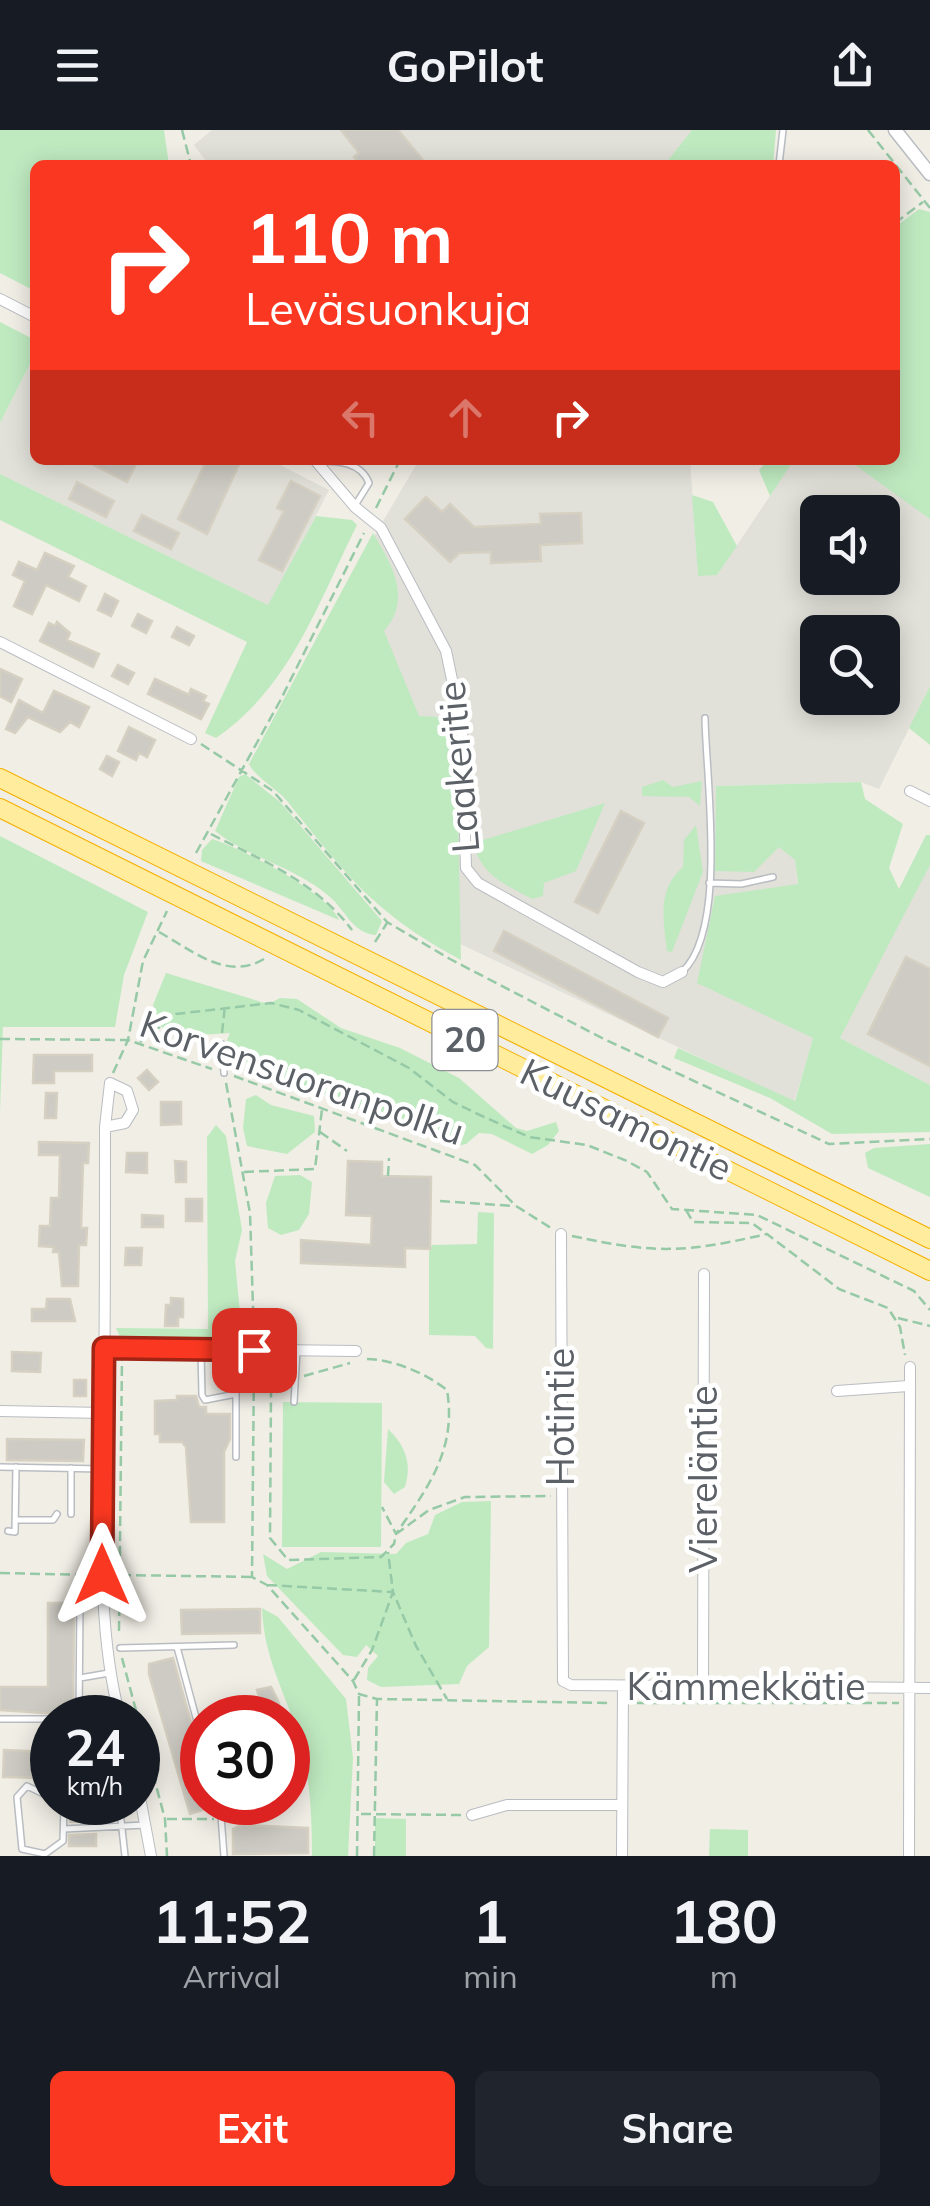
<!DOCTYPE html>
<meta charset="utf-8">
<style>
:root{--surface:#171b24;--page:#20242c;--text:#f1f3f6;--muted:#9ea1a6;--accent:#fa3821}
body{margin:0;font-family:Mulish,sans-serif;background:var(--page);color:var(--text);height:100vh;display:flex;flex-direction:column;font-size:38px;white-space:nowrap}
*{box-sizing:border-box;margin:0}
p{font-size:32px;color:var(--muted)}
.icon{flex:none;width:55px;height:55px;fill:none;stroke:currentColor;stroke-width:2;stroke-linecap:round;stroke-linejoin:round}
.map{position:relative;height:1726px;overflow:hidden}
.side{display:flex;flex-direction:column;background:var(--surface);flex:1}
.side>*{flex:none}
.hud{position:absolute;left:30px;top:30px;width:870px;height:305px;border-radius:15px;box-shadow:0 5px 25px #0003;background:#fa3821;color:#fff;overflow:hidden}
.controls{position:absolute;left:800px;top:365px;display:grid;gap:20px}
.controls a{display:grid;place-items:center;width:100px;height:100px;border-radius:15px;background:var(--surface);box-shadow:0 5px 25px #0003;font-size:50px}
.speed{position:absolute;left:30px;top:1565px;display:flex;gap:20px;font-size:50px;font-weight:700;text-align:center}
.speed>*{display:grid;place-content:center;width:130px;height:130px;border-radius:50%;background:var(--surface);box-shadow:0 5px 25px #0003;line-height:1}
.speed small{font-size:25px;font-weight:400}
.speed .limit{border:15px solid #d22;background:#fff;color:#111}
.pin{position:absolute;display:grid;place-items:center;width:85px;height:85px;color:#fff;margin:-42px;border-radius:20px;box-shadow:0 5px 15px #0006}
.me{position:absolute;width:110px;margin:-55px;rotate:0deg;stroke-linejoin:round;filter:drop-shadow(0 0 8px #0008)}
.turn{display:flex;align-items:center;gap:35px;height:210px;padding:0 50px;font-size:45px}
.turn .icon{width:130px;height:130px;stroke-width:2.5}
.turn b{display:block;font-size:70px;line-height:85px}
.lanes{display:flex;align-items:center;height:95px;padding:0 50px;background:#0003;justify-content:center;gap:50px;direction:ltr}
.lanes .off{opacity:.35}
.eta{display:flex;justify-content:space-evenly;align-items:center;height:170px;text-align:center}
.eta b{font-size:60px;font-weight:700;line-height:70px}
.action{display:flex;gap:20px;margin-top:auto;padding:20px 50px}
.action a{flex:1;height:115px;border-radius:15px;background:var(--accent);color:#fff;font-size:40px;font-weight:700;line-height:115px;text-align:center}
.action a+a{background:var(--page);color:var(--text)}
header{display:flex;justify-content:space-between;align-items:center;height:130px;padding:0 50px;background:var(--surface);font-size:45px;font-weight:700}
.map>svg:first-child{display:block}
</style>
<header><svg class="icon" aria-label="menu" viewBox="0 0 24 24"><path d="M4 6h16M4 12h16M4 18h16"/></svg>GoPilot<svg class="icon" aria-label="share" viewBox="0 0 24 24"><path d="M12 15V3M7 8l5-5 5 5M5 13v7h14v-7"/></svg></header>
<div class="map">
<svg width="930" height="1726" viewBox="0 0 930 1726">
<rect width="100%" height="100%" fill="#f0eee5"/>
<!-- industrial -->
<path fill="#e1e0d9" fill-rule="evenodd" d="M212 0H692L664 35H209L194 15Z
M35 224V330H270L329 360 269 476 0 344V293Z
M419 330H690L698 445H717L794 330H848L930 388V556L879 659 861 652 717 656 795 730 813 909 794 972 454 811 418 594 352 444ZM818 382H882V448H818ZM818 502H882V568H818Z
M930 731V955L840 908Z"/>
<!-- green -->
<path fill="#bfeac0" d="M0 0H164L169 35H35V161L0 143Z
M692 0H776L773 35H664Z
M919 79 930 82V389L848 330H895V97Z
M0 192 35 210V224L0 293Z
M768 330H794L770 366 759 340Z
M0 344 268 475 316 386 352 390 357 395C317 475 291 556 216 608L205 603 247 512 0 390Z
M692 365 713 372 737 416 717 445 698 446Z
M373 403C393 436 412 469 384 501L419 586 456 588 461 830C374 783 348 747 287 671 276 658 256 648 249 634Z
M930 556V615L909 598Z
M245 644 280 672 382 791 376 805C352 803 347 782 330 767 297 738 249 728 215 701L239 647Z
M663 650 673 657 702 651 700 676 689 667 642 666V657Z
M861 652 865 669 903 694 889 738 899 759 926 705H930V735L840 908 930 955V1002L832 1004 770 968 674 928 678 918 795 971 813 908 697 853 715 766 798 754 795 730 779 717 754 742 715 741 716 656Z
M605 673 576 741 544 753 543 766 532 769C503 753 482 746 473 713Z
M696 695 703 742 672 822 667 821C663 790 657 759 683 737L684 710Z
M0 706 148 782 124 845 115 897H3L0 982Z
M212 709C241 718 329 763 339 790L201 731 202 720Z
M166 843 268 874 280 868 297 869 341 898 400 918 459 948 516 998 527 1001 556 992 559 1001 548 1015 532 1024 492 1004 479 1003 466 1014 453 1017 231 926 226 913 230 903 185 906 159 896 153 875Z
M256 965 271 975 314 986 315 1002 287 1024 247 1016 243 998 246 969Z
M216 995 226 1006 242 1100 235 1131 241 1193 235 1213 131 1212 120 1207 116 1198 208 1199 207 1007Z
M930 1014V1067L868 1038 865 1023 874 1018Z
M300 1045 312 1052 309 1084 299 1100 281 1105 268 1098 266 1073 275 1046Z
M478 1082 494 1083 493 1219 486 1218 475 1206 429 1205V1122L432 1115 477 1114Z
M283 1272 382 1273 381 1417H282Z
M388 1299C406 1316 412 1334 405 1357L394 1364 384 1352Z
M491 1371 489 1517 467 1536 459 1554 381 1557 367 1550 368 1538 378 1526 366 1515 357 1527 343 1525 267 1446 263 1424 287 1439 321 1422 396 1424 406 1413 428 1404 435 1385 462 1372Z
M262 1478 278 1487 346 1569 353 1628 348 1726H312C312 1688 310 1647 300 1611 286 1563 264 1530 262 1478Z
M375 1688 406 1689V1726H375Z
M710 1699 748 1700V1726H709Z"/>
<!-- building -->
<path fill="#cdcbc3" stroke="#d6d0c2" stroke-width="2.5" d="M341 0H398L427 35H361L354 27 359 23Z
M84 330H138L127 352Z
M207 330H241L207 404 178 389Z
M291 351 320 366 282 441 259 430 284 381 277 378Z
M77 352 114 371 106 387 69 369Z
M426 367 442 382 450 374 474 397 541 394 540 384 581 383 582 413 540 415 541 431 491 433V422L459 423 450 432 405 389Z
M142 385 179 403 171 419 134 401Z
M45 423 74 436 68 447 86 456 79 471 46 455 32 484 14 476 25 451 13 445 19 432 37 440Z
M105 464 118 471 111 486 98 480Z
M138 484 152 491 146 503 132 496Z
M57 492 70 503 67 510 99 524 93 537 40 511 49 493 55 496Z
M177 497 194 506 189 515 172 507Z
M118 535 134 543 128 554 112 546Z
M0 539 22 549 11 572 0 566Z
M155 549 189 565 191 559 206 566 203 571 209 574 201 589 148 564Z
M54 561 89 577 79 597 70 592 60 602 28 587 15 603 6 599 19 570 43 583Z
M827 568H865L858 582Z
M129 597 155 610 147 627 139 623 136 630 118 621Z
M107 626 119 632 112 646 100 639Z
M621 681 644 693 598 783 575 772Z
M504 801 668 888 658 907 494 821Z
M906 827 930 839V936L868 904Z
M34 925H92V941H54V953H33Z
M147 940 158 952 149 960 138 948Z
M46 963H57L56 988H45Z
M161 972H181V994L161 995Z
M39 1012 89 1013 88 1033H83L81 1098H87L86 1115H79L78 1156H62L59 1122H53L54 1117 39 1116 40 1096H50L51 1068H59L60 1025H39Z
M127 1023H147V1043L126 1042Z
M175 1031 186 1032V1052H176Z
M348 1031 382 1032V1046L431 1047 430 1119 405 1118V1137L301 1133V1110L371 1115 372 1086 346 1085Z
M186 1069H202V1091H186Z
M142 1085 163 1086V1097H142Z
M126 1118H142L141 1135H125Z
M171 1168 183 1169V1187H178V1196H165L166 1175H171Z
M47 1169H70L75 1191H32V1179H46Z
M12 1222 41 1223 40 1242 12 1241Z
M74 1250H86V1266H74Z
M177 1266H196L199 1277H206V1284H230V1309L224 1322V1392H191L186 1317 182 1312H160V1304H155V1271L177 1270Z
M7 1309 84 1310 83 1331 7 1330Z
M48 1473H74L73 1585 0 1580V1557H48Z
M260 1479V1503L182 1504 181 1480Z
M173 1528 202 1632V1680L190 1684 149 1544V1534Z
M271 1557 278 1571 283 1588H265L257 1560Z
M4 1620 47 1622 46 1648 3 1647Z
M70 1683H96V1691L70 1692Z
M242 1695 308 1698V1723L233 1724V1699Z
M96 1704V1716H69V1705Z"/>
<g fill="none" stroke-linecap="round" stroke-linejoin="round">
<!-- service casing -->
<g stroke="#b9bdc2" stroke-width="8">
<path id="service" d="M779 35 783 0
M319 331C338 331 361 332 369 353L356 374
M709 753 741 754 773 747
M682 842C728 800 706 649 705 588
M222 914 224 943
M201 1221 202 1265 205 1270 236 1264
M294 1272 297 1220
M236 1327V1220
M0 1337 102 1339
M71 1384V1338
M15 1390H53L57 1384
M8 1401 15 1402 16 1337
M177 1517 202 1610
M120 1518 234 1515
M80 1548 109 1543
M79 1588 80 1471
M0 1589H52
M52 1668 27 1656 17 1667 22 1719 45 1724 63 1711 64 1677 59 1672
M119 1672 125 1726
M220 1672 224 1726
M64 1677 137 1672
M64 1699 145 1695"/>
</g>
<!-- minor casing -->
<g stroke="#b9bdc2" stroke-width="12">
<path id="minor" d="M0 169 35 187
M315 330 355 377 381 398 446 521 462 597 466 738 478 753 638 842 663 852 682 842
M0 512 191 609
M910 661 930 671
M105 997 125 993 133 980 127 961 110 953 105 997C105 1100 105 1202 104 1305 103 1400 96 1494 120 1588
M561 1104 563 1551 571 1555 930 1558
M104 1218 356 1221
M837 1261 908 1256
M0 1281 104 1283
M703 1555 704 1144
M138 1657 151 1726
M472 1685 507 1675H622
M622 1726 623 1556
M909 1726 910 1237"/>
</g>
<!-- tertiary casing -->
<g stroke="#b9bdc2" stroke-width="15">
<path id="tertiary" d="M895 0 930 44"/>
</g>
<!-- trunk casing -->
<g stroke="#f5af00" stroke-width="20">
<path id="trunk" d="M0 648 930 1109
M0 678 930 1141"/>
</g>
<!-- path -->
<path stroke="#96c9a6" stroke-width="2.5" stroke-dasharray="10 5" stroke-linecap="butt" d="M182 0 191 35
M868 0 930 78
M895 93 923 72
M392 330 398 334 400 330
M376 378 398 334
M201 614 273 661 387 792 450 829 602 908 829 1014 930 1009
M211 704C263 731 316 752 352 800
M196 723 280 571 364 403
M159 802C193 821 227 851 264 829
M375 812 387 793
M222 903 225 876
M0 909 128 910 212 939
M140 912 176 884 271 873 299 880 409 938 453 972 482 986 529 1007 587 1015 627 1031 647 1042 672 1079 757 1085 914 1161 930 1180
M113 943 128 910 143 831 167 781
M234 946 475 1035 516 1076 551 1098
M226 953 250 1083 254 1208
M320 1002 347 1021
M244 1042 315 1039 322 979
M388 1046 389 1028
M440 1071 515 1076
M686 1080 693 1092 752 1093 764 1102
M572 1106C656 1124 684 1123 767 1104L839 1159 888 1178 900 1197 905 1225
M898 1188 930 1196
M367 1229C395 1230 425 1243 447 1260 457 1320 428 1357 396 1404L382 1377
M254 1231 252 1447 267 1455 353 1551 359 1564 377 1569 609 1573
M304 1246 350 1233
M287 1251 271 1262 270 1408 288 1430 381 1427 394 1414 396 1404 429 1380 465 1367 551 1366
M0 1443 88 1445
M121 1445 252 1447
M267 1455 393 1462 416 1516 447 1569
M119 1501 122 1229
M122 1528 165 1689 167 1726
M354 1550 372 1520 393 1462 388 1422
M637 1573H899
M261 1588V1587
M361 1684 463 1685
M167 1689H214
M357 1726 359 1566
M374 1726 377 1569"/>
<!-- service -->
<use href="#service" stroke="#fff" stroke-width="5"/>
<!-- minor -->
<use href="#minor" stroke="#fff" stroke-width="10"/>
<!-- tertiary -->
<use href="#tertiary" stroke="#fff" stroke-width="12"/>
<!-- trunk -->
<use href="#trunk" stroke="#ffec9c" stroke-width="18"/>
</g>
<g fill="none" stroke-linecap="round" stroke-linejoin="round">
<!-- route casing -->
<g stroke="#a22415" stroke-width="25">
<path id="route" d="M102 1445 104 1218 254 1220"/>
</g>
<!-- route -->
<use href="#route" stroke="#fa3821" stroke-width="18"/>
</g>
<g text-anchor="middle" stroke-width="9" stroke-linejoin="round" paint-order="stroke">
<!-- shield labels -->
<rect fill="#fff" stroke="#8d9095" stroke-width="2.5" x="432.5" y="880" width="65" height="60" rx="8"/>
<g font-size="35" font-weight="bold" fill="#5c6167">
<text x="465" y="922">20</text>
</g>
<!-- street labels -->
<g font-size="38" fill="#5c6167" stroke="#fff">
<text transform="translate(459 637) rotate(-95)" y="13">Laakeritie</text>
<text transform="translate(302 948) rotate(19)" y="13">Korvensuoranpolku</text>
<text transform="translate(626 990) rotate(26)" y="13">Kuusamontie</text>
<text transform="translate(561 1287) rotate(-90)" y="13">Hotintie</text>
<text transform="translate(704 1349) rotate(-90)" y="13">Viereläntie</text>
<text x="746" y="1570">Kämmekkätie</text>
</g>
</g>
</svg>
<div class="controls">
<a><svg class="icon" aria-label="sound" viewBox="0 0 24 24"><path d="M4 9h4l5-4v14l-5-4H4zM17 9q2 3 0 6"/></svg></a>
<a><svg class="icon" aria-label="search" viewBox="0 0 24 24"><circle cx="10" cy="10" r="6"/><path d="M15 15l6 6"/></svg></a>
</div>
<div class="speed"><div>24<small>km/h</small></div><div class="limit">30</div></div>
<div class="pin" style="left:254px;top:1220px;background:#d93025"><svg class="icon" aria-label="arrive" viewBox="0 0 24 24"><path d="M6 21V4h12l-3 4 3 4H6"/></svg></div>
<svg class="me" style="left:102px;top:1445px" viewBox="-20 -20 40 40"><path d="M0-17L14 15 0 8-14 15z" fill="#fa3821" stroke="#fff" stroke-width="4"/></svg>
<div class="hud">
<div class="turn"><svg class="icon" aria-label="right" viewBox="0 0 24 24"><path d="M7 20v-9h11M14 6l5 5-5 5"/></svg><div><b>110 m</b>Leväsuonkuja</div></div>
<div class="lanes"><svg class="icon off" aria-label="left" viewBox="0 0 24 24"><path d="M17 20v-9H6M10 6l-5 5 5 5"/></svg><svg class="icon off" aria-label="ahead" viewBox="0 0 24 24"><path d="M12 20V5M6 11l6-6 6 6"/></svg><svg class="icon" aria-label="right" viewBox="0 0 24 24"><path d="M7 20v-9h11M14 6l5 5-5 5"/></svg></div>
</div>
</div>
<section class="side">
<div class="eta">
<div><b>11:52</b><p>Arrival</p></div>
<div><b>1</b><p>min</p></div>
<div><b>180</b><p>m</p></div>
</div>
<div class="action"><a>Exit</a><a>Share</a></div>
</section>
